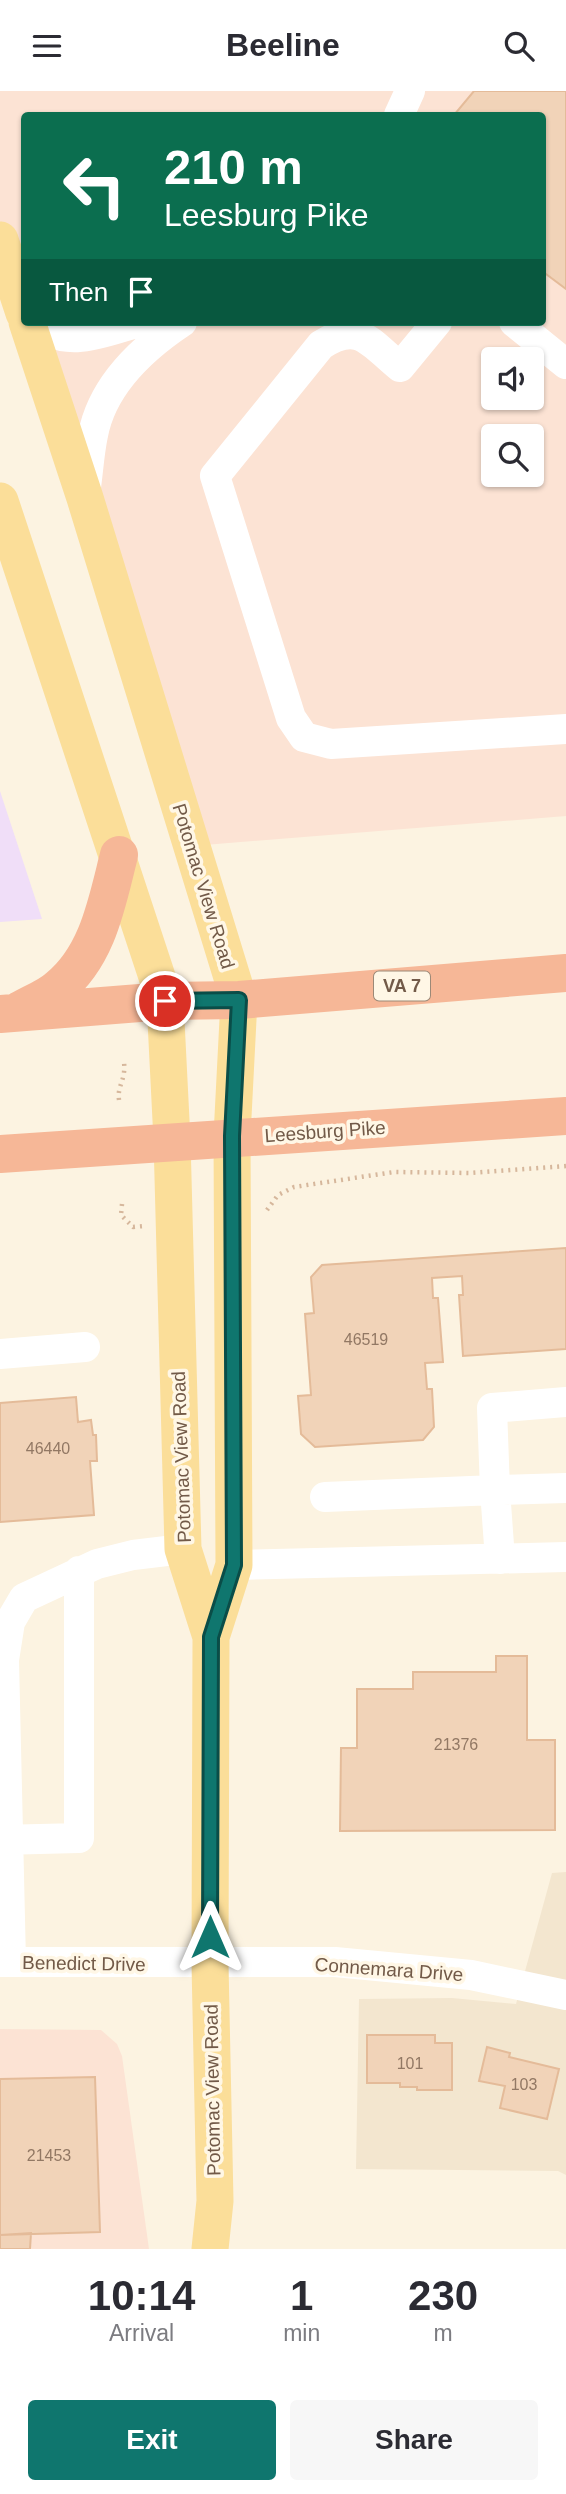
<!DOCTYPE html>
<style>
:root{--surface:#fff;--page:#f7f7f7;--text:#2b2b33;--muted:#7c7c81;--accent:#0f766e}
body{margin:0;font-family:Helvetica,sans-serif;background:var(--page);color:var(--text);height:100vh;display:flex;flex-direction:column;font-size:26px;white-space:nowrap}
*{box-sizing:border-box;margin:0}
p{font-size:23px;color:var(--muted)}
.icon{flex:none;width:38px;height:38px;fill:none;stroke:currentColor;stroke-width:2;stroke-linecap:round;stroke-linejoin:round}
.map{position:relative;height:2158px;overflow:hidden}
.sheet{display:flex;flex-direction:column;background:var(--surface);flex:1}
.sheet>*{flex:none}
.top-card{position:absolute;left:21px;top:21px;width:525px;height:214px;border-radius:7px;box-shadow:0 2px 5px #0004;background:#0b6e4f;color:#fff;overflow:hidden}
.buttons{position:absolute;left:481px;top:256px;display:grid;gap:14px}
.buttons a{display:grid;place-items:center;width:63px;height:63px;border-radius:7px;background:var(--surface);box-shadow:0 2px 5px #0004;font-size:35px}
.pin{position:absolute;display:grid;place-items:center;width:60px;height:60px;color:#fff;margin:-30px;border:4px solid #fff;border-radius:50%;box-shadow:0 2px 7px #0007}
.me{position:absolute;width:77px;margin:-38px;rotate:0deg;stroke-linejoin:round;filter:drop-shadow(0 0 5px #0008)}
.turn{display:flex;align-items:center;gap:24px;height:147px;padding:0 28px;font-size:32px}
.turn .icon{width:91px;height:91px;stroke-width:2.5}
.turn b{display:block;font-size:49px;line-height:60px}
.then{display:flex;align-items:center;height:66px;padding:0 28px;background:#0003;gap:14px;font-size:26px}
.eta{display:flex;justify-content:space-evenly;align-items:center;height:119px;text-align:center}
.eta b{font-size:42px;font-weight:600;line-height:49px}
.cta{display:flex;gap:14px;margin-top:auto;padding:14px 28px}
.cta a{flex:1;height:80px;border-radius:7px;background:var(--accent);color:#fff;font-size:28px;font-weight:600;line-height:80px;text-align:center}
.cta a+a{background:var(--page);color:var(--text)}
header{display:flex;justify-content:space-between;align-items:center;height:91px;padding:0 28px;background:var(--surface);font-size:32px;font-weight:600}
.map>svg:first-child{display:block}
</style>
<header><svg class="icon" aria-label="menu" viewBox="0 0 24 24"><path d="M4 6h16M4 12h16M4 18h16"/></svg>Beeline<svg class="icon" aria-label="search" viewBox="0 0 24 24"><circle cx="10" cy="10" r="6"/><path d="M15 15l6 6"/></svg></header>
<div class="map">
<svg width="566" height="2158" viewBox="0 0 566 2158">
<rect width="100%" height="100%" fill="#fcf3e1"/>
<!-- residential -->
<path fill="#f3e6cf" d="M566 1781V2084L558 2080 356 2078 359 1908 452 1907 516 1913 552 1782Z"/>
<!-- commercial -->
<path fill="#fce3d4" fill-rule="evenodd" d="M0 0H566V725L192 755 27 231H542V24H24V222L0 149ZM494 268H532V306H494ZM494 345H532V383H494Z
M0 1938 101 1939 117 1953 122 1965 149 2158H0Z"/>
<!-- education -->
<path fill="#f0def8" d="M0 700 42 828 0 831Z"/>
<!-- building -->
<path fill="#f1d3b8" stroke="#e4bb99" stroke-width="2" d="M474 0H566V198L542 180V24H454Z
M566 1157V1258L463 1265 459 1204H463L462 1185 432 1187 433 1207H438L443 1271 425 1272 427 1298H432L434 1336 423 1349 315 1356 301 1343 298 1305 311 1304 305 1223 314 1222 311 1186 322 1174Z
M76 1306 78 1331 91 1329 93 1344H96L97 1370H90L94 1424 0 1431V1312Z
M496 1565H527V1649H555V1739L340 1740 341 1657H357V1598H413V1581H496Z
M367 1944H435V1952H452V1999H417V1996H400V1992H367Z
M487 1956 510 1962 509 1966 559 1978 547 2028 500 2017 505 1995 479 1990Z
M95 1986 100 2141 0 2144V1988Z
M31 2142 30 2158H0V2144Z"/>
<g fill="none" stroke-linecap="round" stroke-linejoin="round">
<!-- path -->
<path stroke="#d6b79c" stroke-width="4.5" stroke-dasharray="2 5" stroke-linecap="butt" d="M119 1009C117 994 126 990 124 971
M122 1113 121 1124 133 1136 144 1135
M267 1119 278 1104 294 1096 394 1081 470 1082 566 1075"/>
<!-- minor -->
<path stroke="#fff" stroke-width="30" d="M399 24 410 0
M38 231C63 261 109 239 140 231
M437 231 400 276C370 252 360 229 321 254L215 385 291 627 304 646 331 653 566 638
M514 231 566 273
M85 403C88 384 89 363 93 344 102 295 143 257 182 231
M0 1263 85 1256
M325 1406 495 1399 492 1317 566 1311
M500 1468 495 1399 566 1397
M234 1474 566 1466
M0 1749 79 1747V1480
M0 1871H335L471 1884 566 1904
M11 1871 4 1569 10 1531 24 1507 97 1473 133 1464 183 1458"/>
<!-- major -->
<path stroke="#fbde99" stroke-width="37" d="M0 149 24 222
M27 231 85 407 239 909 232 1045 234 1474 211 1546 210 1873 215 2110 210 2158
M0 410 165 910 172 1049 183 1458 211 1546"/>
<!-- highway -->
<path stroke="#f6b797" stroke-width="38" d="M20 919C32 912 48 906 58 897 98 865 107 811 119 764
M0 923 165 910 239 909 566 882
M0 1063 566 1025"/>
</g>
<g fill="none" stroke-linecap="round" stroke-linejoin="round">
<!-- route casing -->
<g stroke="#0a4d48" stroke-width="18">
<path id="route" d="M165 910 239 909 232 1045 234 1474 211 1546 210 1846"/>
</g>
<!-- route -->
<use href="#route" stroke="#0f766e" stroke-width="12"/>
</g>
<g text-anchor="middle" stroke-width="7" stroke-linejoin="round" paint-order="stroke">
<!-- number labels -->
<g font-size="16" fill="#927864">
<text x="366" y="1254">46519</text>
<text x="48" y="1363">46440</text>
<text x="456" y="1659">21376</text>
<text x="410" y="1978">101</text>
<text x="524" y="1999">103</text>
<text x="49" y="2070">21453</text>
</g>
<!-- shield labels -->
<rect fill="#fff7e6" stroke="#9c8977" stroke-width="2" x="374" y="880.5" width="56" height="29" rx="5"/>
<g font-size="18" font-weight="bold" fill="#725a48">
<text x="402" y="901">VA 7</text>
</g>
<!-- street labels -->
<g font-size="19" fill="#725a48" stroke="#fff7e6">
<text transform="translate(204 795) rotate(73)" y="7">Potomac View Road</text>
<text transform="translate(325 1040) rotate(-4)" y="7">Leesburg Pike</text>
<text transform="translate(181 1366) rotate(-92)" y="7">Potomac View Road</text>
<text transform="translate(84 1872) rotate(1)" y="7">Benedict Drive</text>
<text transform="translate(389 1878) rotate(4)" y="7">Connemara Drive</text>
<text transform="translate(212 1999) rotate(-91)" y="7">Potomac View Road</text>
</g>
</g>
</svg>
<div class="buttons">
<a><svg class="icon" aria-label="sound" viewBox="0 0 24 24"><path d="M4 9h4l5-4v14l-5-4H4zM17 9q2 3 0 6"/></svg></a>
<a><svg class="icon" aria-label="search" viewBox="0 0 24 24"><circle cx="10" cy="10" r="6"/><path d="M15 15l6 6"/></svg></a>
</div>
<div class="pin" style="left:165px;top:910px;background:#d93025"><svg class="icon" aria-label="arrive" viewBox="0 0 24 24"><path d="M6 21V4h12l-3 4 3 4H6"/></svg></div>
<svg class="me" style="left:210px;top:1846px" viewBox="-20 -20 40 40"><path d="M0-17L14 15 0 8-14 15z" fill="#0f766e" stroke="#fff" stroke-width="4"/></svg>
<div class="top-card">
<div class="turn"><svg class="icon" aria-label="left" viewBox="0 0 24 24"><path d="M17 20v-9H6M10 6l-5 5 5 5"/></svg><div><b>210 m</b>Leesburg Pike</div></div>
<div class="then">Then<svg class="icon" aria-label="arrive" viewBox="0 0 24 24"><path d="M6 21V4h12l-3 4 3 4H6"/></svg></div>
</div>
</div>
<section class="sheet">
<div class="eta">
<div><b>10:14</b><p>Arrival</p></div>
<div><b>1</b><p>min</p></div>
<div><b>230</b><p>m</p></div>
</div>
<div class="cta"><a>Exit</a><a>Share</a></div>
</section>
